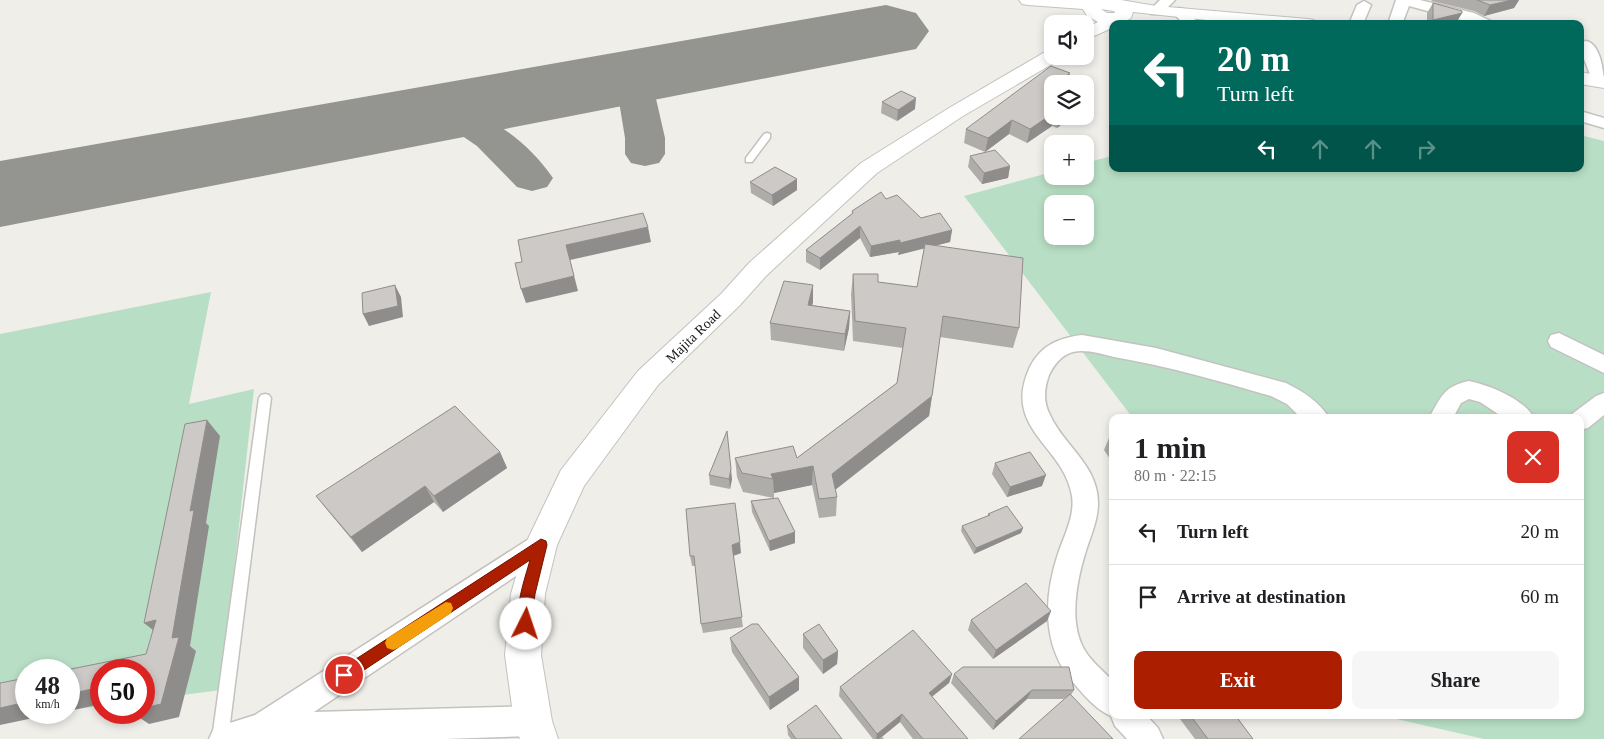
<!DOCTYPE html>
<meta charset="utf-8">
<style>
:root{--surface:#fff;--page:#f6f6f6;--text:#202124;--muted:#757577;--line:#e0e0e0;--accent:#ac1e00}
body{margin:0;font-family:Georgia,serif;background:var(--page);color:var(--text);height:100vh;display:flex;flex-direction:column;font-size:19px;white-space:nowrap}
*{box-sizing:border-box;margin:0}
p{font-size:16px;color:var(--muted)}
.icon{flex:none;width:28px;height:28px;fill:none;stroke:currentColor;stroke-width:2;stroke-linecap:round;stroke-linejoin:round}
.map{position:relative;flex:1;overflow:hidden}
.details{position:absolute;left:1109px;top:414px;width:475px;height:305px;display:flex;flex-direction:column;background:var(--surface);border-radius:10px;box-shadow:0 2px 8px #0003}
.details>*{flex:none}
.guide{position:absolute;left:1109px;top:20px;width:475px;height:152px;border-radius:10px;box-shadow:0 2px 8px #0003;background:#00695c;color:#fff;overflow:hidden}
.fabs{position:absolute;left:1044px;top:15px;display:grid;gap:10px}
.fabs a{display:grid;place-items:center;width:50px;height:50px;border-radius:10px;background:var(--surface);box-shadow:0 2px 8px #0003;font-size:25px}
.speed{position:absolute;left:15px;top:659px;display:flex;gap:10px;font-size:25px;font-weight:700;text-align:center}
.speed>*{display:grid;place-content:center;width:65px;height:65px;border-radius:50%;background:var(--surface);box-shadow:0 2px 8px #0003;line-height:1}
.speed small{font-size:12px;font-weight:400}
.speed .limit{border:8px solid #d22;background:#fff;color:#111}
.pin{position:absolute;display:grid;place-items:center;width:42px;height:42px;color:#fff;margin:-21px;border:2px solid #fff;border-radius:50%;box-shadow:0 1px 5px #0007}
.me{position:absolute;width:55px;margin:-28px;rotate:4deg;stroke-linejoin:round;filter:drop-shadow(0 0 4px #0008)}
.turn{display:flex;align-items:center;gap:18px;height:105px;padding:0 25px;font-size:22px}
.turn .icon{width:65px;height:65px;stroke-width:2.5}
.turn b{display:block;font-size:35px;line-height:42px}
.lanes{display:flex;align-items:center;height:48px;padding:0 25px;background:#0003;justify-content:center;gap:25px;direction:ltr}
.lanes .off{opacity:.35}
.round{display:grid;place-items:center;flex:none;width:52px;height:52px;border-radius:10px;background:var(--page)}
.overview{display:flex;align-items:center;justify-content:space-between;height:85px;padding:0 25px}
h1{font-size:30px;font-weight:600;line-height:38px}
.button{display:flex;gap:10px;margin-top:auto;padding:10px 25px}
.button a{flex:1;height:58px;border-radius:10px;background:var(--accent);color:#fff;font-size:20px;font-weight:600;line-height:58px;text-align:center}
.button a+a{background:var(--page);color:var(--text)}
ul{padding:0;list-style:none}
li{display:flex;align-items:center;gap:15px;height:65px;padding:0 25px;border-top:1px solid var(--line)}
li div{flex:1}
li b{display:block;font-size:19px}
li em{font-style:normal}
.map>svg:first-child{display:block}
</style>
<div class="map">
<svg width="1604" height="739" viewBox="0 0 1604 739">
<rect width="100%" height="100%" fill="#efeee9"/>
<!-- green -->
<path fill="#b8dfc5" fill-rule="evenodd" d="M1580 135 1604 141V739H1484L1379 715H1580V418L1132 417 964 196 1052 172V176H1085V163L1112 156V169H1580ZM1052 204H1085V236H1052Z
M211 292 189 404 254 389 221 690 144 700V670H101V706L69 710V670H26V712L0 720V334Z"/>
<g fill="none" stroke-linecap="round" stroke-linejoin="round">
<!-- taxiway -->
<path fill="#949490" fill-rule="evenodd" d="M633 66 646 69 651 77 665 138V154L659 163 645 166 631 163 625 154V138L615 77 620 69Z
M440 101C487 113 525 138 553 178L547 187 532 191 517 187 477 146 455 131 426 121 421 113 426 105Z"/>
<!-- runway -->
<path fill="#949490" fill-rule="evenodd" d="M886 5 916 13 929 31 916 49 0 227V161Z"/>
<!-- lane casing -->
<g stroke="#c3c2be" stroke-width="3">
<path id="lane" d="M767 133 770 134V138L752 162H746V158L764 134Z
M265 394 269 395 271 398 228 739H212L259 398 261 395Z"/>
</g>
<!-- street casing -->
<g stroke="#c3c2be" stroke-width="3">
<path id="street" d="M1160 0H1175L1161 14H1151L1149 11Z
M1396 0H1420L1474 13 1497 24H1476L1409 6 1402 24H1388Z
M1364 1 1371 5 1363 24H1349L1357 5Z
M1179 8 1184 9 1200 24H1184L1172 12Z
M1586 41C1601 44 1604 73 1604 86L1595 85 1593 82 1580 49 1581 42Z
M1580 111 1604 118V128L1580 121Z
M1559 333 1604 355V373L1551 347 1548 341 1551 335Z
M1082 335 1156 348 1286 383C1302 391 1320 402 1329 418H1301L1287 404 1271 396C1219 381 1167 366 1114 357 1101 354 1086 349 1073 352 1061 355 1054 365 1049 375 1044 389 1043 402 1050 415 1064 446 1098 465 1098 503 1098 521 1090 537 1085 554 1077 580 1070 617 1081 643 1087 658 1102 670 1112 680V715H1146L1158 728 1163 739H1127L1115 726 1111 716C1095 709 1083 694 1072 681 1041 644 1044 594 1059 551 1065 534 1075 515 1072 496 1064 445 1001 429 1030 367 1041 345 1059 338 1082 335Z
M1469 381C1489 385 1524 399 1534 418H1504L1480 402 1469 399 1461 403 1453 418H1429C1441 397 1444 386 1469 381Z
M1604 393V415L1588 428 1580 430V418H1570L1572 414 1596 396Z
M541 533 550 537 554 545 550 553 314 712 533 706 544 710 548 721 544 732 533 736 444 739H209L214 728 255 715 532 537Z"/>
</g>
<!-- secondary casing -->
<g stroke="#c3c2be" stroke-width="2">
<path id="secondary" d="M1019 0H1121L1156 6 1308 19 1314 20 1317 24H1244L1133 12 1131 18 1121 24H1112V28L1085 40V28L1098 22 1087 16 1083 9 1028 5 1022 4ZM1101 9 1114 11 1115 13H1107Z
M1052 50V56H1061L1059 60 963 116 877 173 767 275 740 305 658 385 584 486 557 545 545 594 541 655 552 721 558 739H520L514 721 505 655 511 594 525 545 561 470 638 371 722 293 749 263 861 163 949 108 1045 52Z
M1580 72 1604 76V88L1580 84Z"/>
</g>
<!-- lane -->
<use href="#lane" fill="#fff" fill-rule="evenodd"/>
<!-- street -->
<use href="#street" fill="#fff" fill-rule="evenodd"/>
<!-- secondary -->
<use href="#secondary" fill="#fff" fill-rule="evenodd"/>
</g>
<!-- wall -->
<path fill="#afadaa" d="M1432 0H1519L1514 8 1484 16 1474 11 1431 1Z
M1433 3 1462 13 1456 23 1451 24H1427V13Z
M1052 84V116H1071L1057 128 1052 126 1027 143 1009 134 985 152 964 143 966 129Z
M882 102 915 109 897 121 881 113Z
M970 156 1010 166 1008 178 982 184 968 167Z
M797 179V190L773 206 751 193 750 182Z
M886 199 921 218 952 230 950 242 934 246 1019 328 1013 348 940 337 932 396 929 416 835 490 837 497 836 516 819 518 812 485 774 493V498L795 543 770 551 752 512 751 501 774 498 743 492 737 477 735 458H797L897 383 903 348 853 341 851 294 853 274 878 282 917 287 924 248 898 255 899 252 870 257 860 238 820 270 806 262V250L852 214V211Z
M813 285V302L812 305 850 311 849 328 844 351 771 340 770 323Z
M1112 437V462L1104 450 1109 438Z
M500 452 507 468 443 512 434 502 362 552 328 511 316 496Z
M995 463 1042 486 1007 497 992 474Z
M709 475 732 479 730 489 710 485Z
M988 514 1023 528 1021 533 974 554 961 531 962 526 988 516Z
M741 553 733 556 743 627 703 633 701 624 695 566H692L690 556Z
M1051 611 1047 621 993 659 968 630 971 620Z
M803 634 838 651 837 664 823 674 803 648Z
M730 638 799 690 770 710 732 652Z
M952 674 949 683 932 697 968 739H913L900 722 882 737 884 739H873L839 696 840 687Z
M954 674 1074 690 1071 695 1063 699H1027L993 730 951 683Z
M1177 715H1235L1253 739H1195Z
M787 726 842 739H791L788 735Z"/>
<!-- shaded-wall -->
<path fill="#8f8d8b" d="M1512 0H1519L1514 8 1484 16 1490 5Z
M1462 13 1456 23 1451 24H1431L1433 20Z
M1070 73 1067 84H1056Z
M916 98 915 109 897 121 898 110Z
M1052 114V116H1054L1052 126 1027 143 1030 129Z
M1060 116H1071L1057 128Z
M1012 120 1009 134 985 152 988 138Z
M1010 166 1008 178 982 184 984 173Z
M797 179V190L773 206 772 195Z
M860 226V238L820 270V258Z
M648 227 651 242 570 260 578 291 526 303 521 289 566 245Z
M952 230 950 242 898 255 899 252 870 257 871 246Z
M395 285 401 297 403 317 369 326 363 314Z
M813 285V302L808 322V305Z
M850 311 849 328 844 351 845 334Z
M932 396 929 416 831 493 832 474Z
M207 420 220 436 206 523 209 526 190 646 196 651 179 717 149 724 131 712H144V708L162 637 144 623 190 511Z
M500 452 507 468 443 512 434 496Z
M813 466 812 485 774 493 773 479 771 474Z
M731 469 732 479 730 489 729 479Z
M1046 475 1042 486 1007 497 1010 487Z
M425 486 434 502 362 552 351 537Z
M1023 528 1021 533 974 554 976 548Z
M795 532V543L770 551 769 541Z
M740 542 741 553 733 556 732 545Z
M1051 611 1047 621 993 659 996 650Z
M838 651 837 664 823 674V660Z
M952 674 949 683 926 701 929 693Z
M799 677V690L770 710 769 697Z
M101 687V704L69 711V694Z
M1032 690 1027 699 993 730 996 721Z
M26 702V712H62L0 725V708Z
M902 714 900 722 879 739H876L877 734Z"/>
<!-- building -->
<path fill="#ccc9c6" stroke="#8f8d8b" d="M1477 0H1512L1490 5Z
M1433 3 1462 11V13L1433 20Z
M1051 66 1070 73 1056 84H1052V114L1030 129 1012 120 988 138 966 129Z
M901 91 916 98 898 110 882 102Z
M995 150 1010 166 984 173 970 156Z
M775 167 797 179 772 195 750 182Z
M881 192 886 199 897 195 921 218 940 213 952 230 900 243V240L871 246 860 226 820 258 806 250 853 213 852 211Z
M643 213 648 227 566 245 574 276 521 289 515 263 522 262 518 240Z
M925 244 1023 258 1019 328 943 316 932 396 832 474 837 497 819 499 813 466 771 474 773 479 742 473 735 458 793 446 797 458 897 383 906 328 855 321 853 274H878V282L917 287Z
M784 281 813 285 808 305 850 311 845 334 770 323Z
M395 285 398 306 363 314 362 293Z
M455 406 500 452 434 496 425 486 351 537 316 496Z
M207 420 190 511 194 510 172 638 179 637 161 704 144 708V670H101V687L69 694V670H66L146 654 156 620 144 623 185 424Z
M727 431 731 469 729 479 709 475Z
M1112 437V444L1109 438Z
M1030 452 1046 475 1010 487 995 463Z
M778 498 795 532 769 541 751 501Z
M735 503 740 542 732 545 742 617 701 624 694 556H690L686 509Z
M1007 506 1023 528 976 548 962 526 990 515 988 514Z
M1026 583 1051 611 996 650 971 620Z
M752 624H758L799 677 769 697 730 638Z
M819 624 838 651 823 660 803 634Z
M913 630 952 674 929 693 968 739H923L902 714 877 734 840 687Z
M963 667H1069L1074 690H1032L996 721 954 674Z
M26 678V702L0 708V683Z
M1070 694 1113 739H1019Z
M816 705 842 739H796L787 726Z
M1190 715H1235L1253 739H1208Z"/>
<!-- route -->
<path fill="#ac1e00" stroke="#701400" d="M541 539 546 541 547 545 535 594 531 629 526 631 520 629C513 612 525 578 530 560L349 680 344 682 339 680 336 675 339 670Z"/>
<!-- slow -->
<path fill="#f59e0b" d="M446 602 451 603 453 608 451 613 398 648 393 650 387 648 385 643 387 638Z"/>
<g text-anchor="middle" stroke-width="4" stroke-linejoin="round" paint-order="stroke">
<!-- street labels -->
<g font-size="14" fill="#161614" stroke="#fff">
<text transform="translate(693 336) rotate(-44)" y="5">Majita Road</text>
</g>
</g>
</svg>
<div class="fabs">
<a><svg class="icon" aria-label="sound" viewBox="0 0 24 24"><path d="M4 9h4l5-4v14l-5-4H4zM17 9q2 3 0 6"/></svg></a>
<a><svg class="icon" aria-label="layers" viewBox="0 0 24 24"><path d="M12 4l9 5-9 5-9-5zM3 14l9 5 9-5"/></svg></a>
<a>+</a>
<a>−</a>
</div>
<div class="speed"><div>48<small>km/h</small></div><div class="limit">50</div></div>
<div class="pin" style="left:344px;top:675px;background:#d93025"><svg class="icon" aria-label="arrive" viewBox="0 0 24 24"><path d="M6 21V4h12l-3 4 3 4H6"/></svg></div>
<svg class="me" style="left:526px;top:624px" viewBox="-20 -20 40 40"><circle r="19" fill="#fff"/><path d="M0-13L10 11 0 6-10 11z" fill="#ac1e00"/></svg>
<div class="guide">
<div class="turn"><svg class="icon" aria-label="left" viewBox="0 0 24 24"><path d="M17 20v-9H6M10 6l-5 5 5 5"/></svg><div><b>20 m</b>Turn left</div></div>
<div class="lanes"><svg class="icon" aria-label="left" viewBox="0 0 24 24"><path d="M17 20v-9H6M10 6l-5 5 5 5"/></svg><svg class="icon off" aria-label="ahead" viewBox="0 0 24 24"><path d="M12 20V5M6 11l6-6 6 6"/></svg><svg class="icon off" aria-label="ahead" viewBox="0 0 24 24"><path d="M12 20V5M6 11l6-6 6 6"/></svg><svg class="icon off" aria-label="right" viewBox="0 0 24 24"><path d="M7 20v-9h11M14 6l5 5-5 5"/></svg></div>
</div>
<section class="details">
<div class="overview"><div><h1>1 min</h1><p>80 m · 22:15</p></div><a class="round" style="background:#d93025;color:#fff"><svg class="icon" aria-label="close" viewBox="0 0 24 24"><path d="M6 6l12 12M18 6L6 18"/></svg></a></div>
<ul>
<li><svg class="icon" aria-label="left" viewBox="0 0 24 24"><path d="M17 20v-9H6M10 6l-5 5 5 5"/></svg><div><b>Turn left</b></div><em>20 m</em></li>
<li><svg class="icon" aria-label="arrive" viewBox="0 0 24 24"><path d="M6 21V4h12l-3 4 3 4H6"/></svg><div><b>Arrive at destination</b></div><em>60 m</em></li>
</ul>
<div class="button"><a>Exit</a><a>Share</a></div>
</section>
</div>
